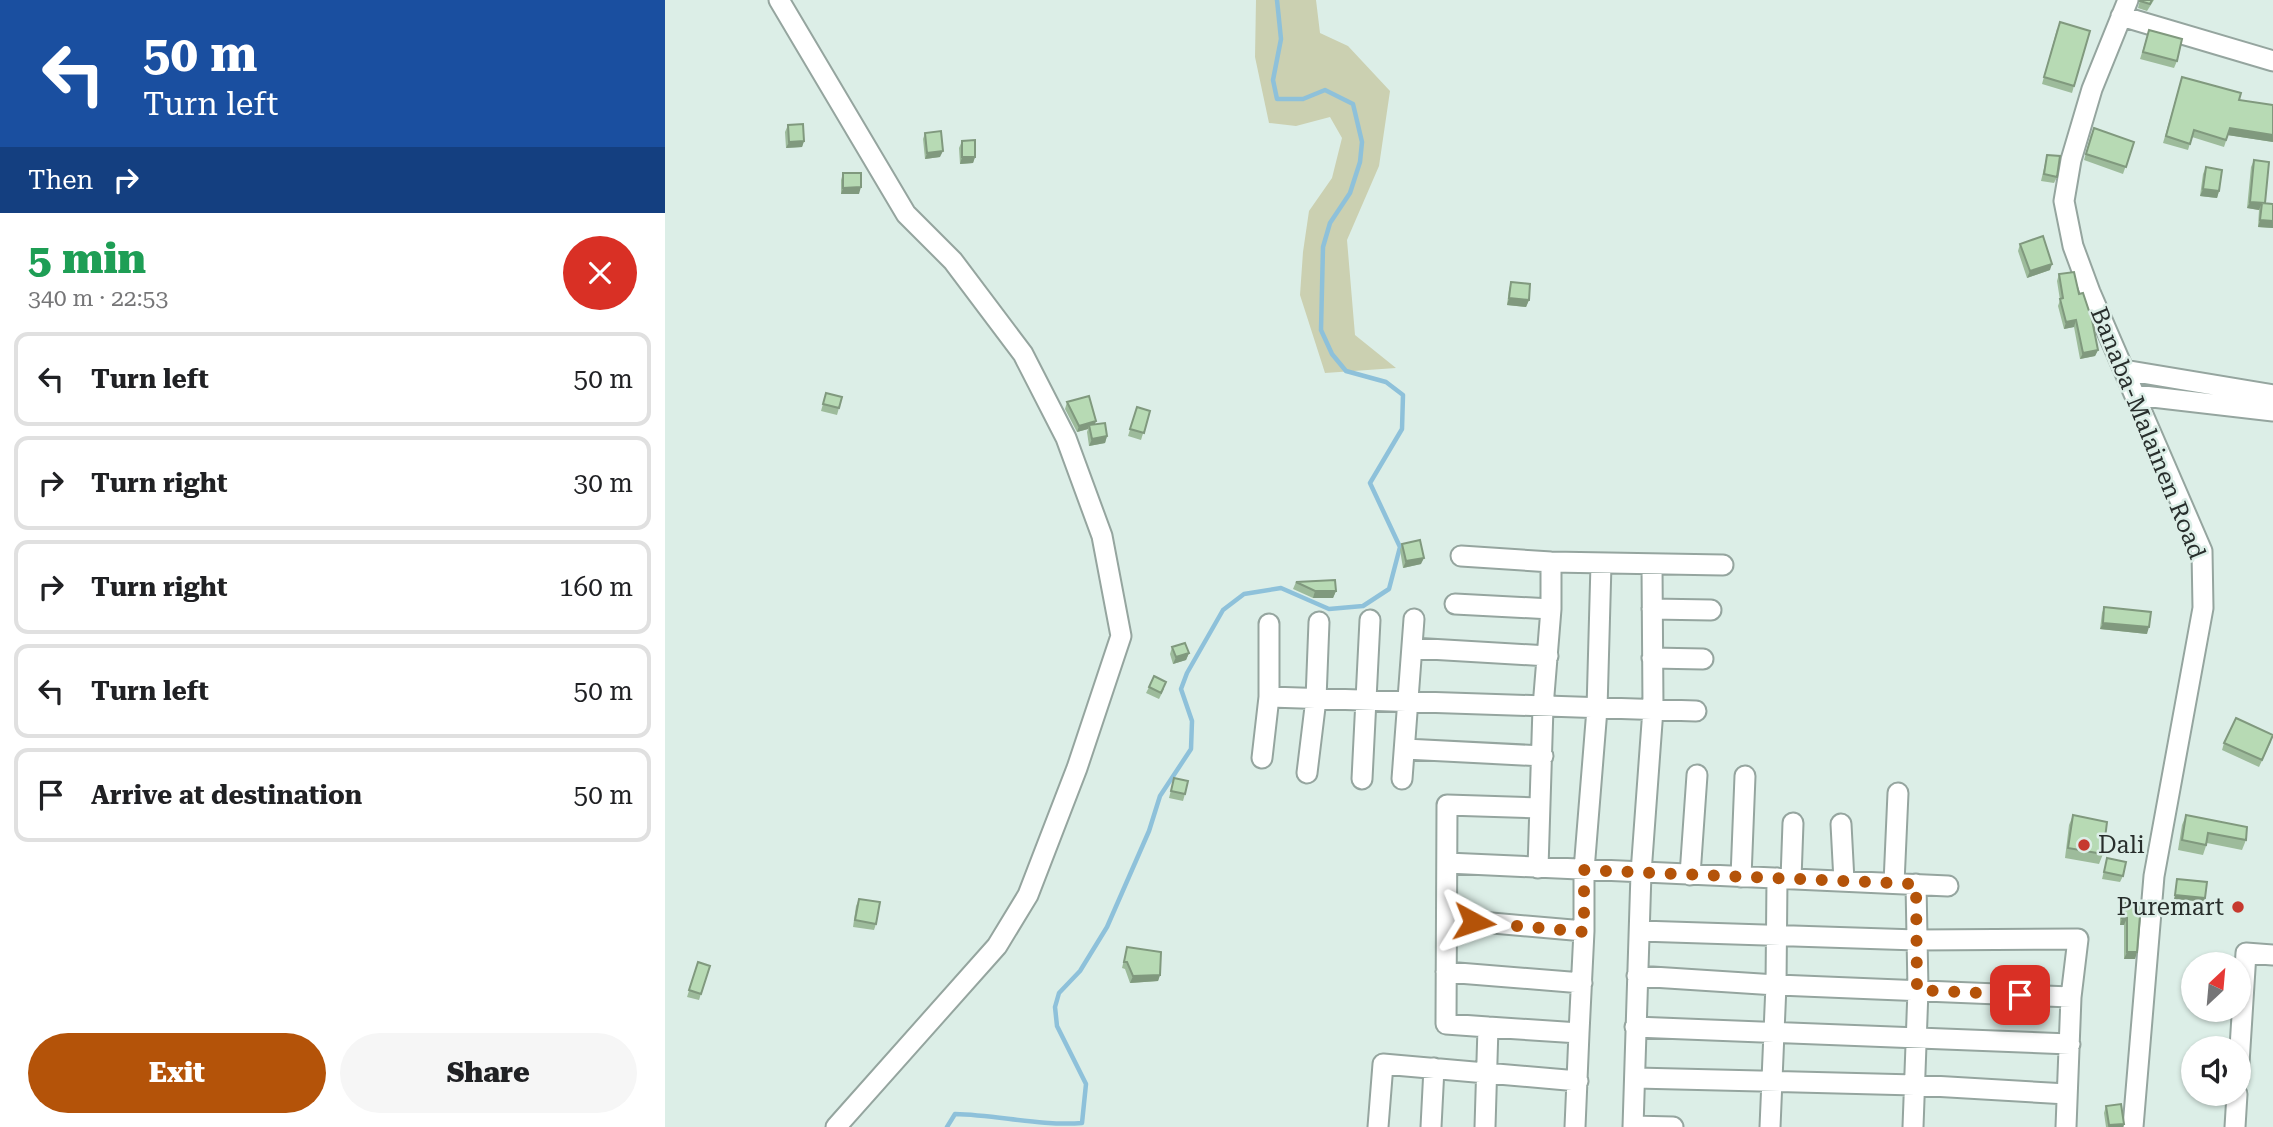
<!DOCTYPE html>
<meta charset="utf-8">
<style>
:root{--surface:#fff;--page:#f6f6f6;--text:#202124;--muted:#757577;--line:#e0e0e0;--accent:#b45309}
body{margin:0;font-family:"Roboto Serif",serif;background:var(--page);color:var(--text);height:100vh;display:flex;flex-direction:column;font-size:26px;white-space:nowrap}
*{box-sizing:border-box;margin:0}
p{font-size:23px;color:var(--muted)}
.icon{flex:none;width:38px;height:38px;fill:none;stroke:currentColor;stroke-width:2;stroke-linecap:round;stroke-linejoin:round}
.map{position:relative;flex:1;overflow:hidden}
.details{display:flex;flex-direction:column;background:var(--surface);width:665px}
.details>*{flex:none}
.hud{background:#1a4fa0;color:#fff;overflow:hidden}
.needle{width:46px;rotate:26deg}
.tools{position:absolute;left:1516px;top:952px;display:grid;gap:14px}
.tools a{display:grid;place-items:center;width:70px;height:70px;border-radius:50%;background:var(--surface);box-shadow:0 2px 5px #0004;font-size:35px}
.pin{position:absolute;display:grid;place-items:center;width:60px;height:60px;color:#fff;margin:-30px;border-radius:14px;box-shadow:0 4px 10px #0006}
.me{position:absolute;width:77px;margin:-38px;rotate:95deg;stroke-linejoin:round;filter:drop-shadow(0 0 5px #0008)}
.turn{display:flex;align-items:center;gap:24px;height:147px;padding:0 28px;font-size:32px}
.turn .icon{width:91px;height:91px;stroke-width:2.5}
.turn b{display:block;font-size:49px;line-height:60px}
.then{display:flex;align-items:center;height:66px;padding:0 28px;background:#0003;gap:14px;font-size:26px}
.round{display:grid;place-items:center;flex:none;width:74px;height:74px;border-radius:37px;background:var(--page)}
.summary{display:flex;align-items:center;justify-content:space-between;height:119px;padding:0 28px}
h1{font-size:42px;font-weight:800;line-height:52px;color:#1e9e55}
.action{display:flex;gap:14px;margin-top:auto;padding:14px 28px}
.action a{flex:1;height:80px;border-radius:42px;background:var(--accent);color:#fff;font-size:28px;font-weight:800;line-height:80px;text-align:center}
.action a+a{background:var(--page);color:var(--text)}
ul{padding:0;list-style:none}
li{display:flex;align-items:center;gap:21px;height:94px;margin:0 14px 10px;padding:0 14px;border:4px solid var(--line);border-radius:14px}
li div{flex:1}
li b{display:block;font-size:26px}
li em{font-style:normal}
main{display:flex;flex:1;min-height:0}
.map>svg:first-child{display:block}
</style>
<main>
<section class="details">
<div class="hud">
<div class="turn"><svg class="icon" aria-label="left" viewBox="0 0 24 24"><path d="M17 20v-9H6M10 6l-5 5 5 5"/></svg><div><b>50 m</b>Turn left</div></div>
<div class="then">Then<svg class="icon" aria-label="right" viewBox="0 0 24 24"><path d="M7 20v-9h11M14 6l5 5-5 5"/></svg></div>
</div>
<div class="summary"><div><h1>5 min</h1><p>340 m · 22:53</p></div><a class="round" style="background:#d93025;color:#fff"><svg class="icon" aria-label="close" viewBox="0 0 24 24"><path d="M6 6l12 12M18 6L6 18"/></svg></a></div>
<ul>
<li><svg class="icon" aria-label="left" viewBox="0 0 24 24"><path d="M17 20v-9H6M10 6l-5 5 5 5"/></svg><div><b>Turn left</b></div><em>50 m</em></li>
<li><svg class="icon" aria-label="right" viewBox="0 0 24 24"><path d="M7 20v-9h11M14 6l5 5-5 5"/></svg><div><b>Turn right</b></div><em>30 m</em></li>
<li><svg class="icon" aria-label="right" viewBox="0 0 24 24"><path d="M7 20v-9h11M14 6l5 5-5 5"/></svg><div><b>Turn right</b></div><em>160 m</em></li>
<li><svg class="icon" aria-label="left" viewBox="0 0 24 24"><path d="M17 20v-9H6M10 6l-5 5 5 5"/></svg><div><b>Turn left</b></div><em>50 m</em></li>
<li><svg class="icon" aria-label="arrive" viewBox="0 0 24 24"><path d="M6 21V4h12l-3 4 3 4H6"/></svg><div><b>Arrive at destination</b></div><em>50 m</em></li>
</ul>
<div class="action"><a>Exit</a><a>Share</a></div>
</section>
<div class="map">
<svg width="1608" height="1127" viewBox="0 0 1608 1127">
<rect width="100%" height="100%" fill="#dceee7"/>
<!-- green -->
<path fill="#cbd0b1" d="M591 0H651L655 33 683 46 725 91 714 166 682 240 690 335 731 368 660 373 635 295 638 252 644 211 667 178 677 138 665 117 631 126 604 123 590 57Z"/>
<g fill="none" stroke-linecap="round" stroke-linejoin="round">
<!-- stream -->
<path stroke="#8ec1da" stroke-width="4.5" d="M282 1127 290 1114C333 1115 374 1126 417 1123L421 1084 392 1026 390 1007 394 993 415 971 442 927 484 831 495 796 526 749 527 721 516 689 522 673 558 610 579 594 616 588 664 609 698 606 724 589 735 547 705 483 737 429 738 395 721 382 681 371 667 354 656 330 658 247 665 223 685 193 695 162 697 142 688 104 660 90 638 99H612L608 80 616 39 612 0"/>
<!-- minor casing -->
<g stroke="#95a59f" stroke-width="23">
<path id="minor" d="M114 0 241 214 288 261 358 354 401 438 437 536 456 636 412 768 363 895 332 946 171 1127
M1463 0 1427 89 1406 160 1399 201 1408 246 1425 292 1537 551 1538 608 1489 876 1468 1127
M1456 16 1608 61
M1459 370 1608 395
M1470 395 1608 411
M796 556 886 562 1058 565
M790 604 886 609
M987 609 1046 610
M747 648 883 656
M987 658 1038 659
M604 697 1031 711
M740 749 878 756
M597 758 604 697V624
M642 773 651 699 654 622
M697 779 705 620
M737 779 749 619
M1176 824 1179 881
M782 863 1283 886
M873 868 878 707 886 609V562
M1025 875 1032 775
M1076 877 1080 776
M1126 879 1128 823
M1229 883 1233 793
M782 919 919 931
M975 931 1252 940 1413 939 1406 997 1401 1127
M781 972 917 983
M972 976 1111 985 1406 997
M823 1027 781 1024 782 805 874 808
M970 1027 1405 1044
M971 1078 1250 1085 1402 1094
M1573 1079 1581 953 1608 955
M968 1126 1008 1127
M713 1127 718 1064 913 1081
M766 1127 769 1068
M820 1127 823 1027 914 1033 919 931V870L932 709 936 564
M910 1127 914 1033
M968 1127 976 873 988 709 987 565
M1105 1127 1111 985 1112 878
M1248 1127 1253 990 1251 884
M1570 1127 1572 1094"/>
</g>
<!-- minor -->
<use href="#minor" stroke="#fff" stroke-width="19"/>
</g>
<!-- wall -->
<path fill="#9dbb9b" d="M1475 0H1489L1482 11 1473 8Z
M1392 29 1409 86 1407 93 1377 84Z
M1484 30 1512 61 1509 68 1475 59Z
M1517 77 1574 100 1608 142 1563 135 1559 147 1527 137 1523 150 1498 143Z
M123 125 139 141 137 147 121 148 120 132Z
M260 133 275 157 260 159 258 139Z
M1426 134 1469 142 1458 174 1419 160Z
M297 141 310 157 308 163 295 164 294 148Z
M1382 155 1392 177 1389 183 1376 181Z
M1589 160 1600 203 1608 204V228L1593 227 1594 210 1582 208 1586 167Z
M1541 167 1554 191 1552 198 1535 196 1538 174Z
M178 173 194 194H176V180Z
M1355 244 1385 270 1362 278 1353 251Z
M1394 274 1414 294 1433 350 1430 356 1415 359 1409 327 1399 329 1393 306 1395 300 1392 281Z
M846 282 864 300 861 307 842 305 844 289Z
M161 393 174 408 172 415 156 411Z
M402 402 430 424 442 436 440 443 424 446 422 432 423 429 412 432 400 409Z
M472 407 485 411 476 440 463 436Z
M737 544 756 564 738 568 735 550Z
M631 582 671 591 668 598H648L628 589Z
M1439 607 1482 634 1435 629 1437 613Z
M507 647 524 653 521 660 508 664 505 654Z
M484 687 499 689 494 699 481 693Z
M1606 742 1594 767 1557 750 1559 743Z
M509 778 520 794 518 801 504 798Z
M1408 815 1438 854 1434 864 1400 858 1404 825Z
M1521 815 1581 840 1577 850 1542 843 1538 855 1513 850 1517 825Z
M1442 858 1458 876 1455 882 1437 879Z
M194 899 211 924 209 930 188 927 191 906Z
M1458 903 1472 952 1470 959H1459V925H1455V910Z
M462 947 495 975 493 981 465 983 460 969 457 968Z
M33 962 45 966 34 1000 22 997Z
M1441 1106 1459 1124 1458 1127H1441L1439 1113Z"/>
<!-- shaded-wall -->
<path fill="#80997e" d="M1565 128 1608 135V142L1562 135Z
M139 141 137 147 121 148 124 142Z
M278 151 275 157 260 159 262 153Z
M297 157H310L308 163 295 164Z
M196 187 194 194H176L178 188Z
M1538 189 1554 191 1552 198 1535 196Z
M1585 202 1597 203 1594 210 1582 208Z
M1595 220 1608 221V228L1593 227Z
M1387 264 1385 270 1362 278 1365 271Z
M844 298 864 300 861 307 842 305Z
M1411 320 1409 327 1399 329 1401 322Z
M1433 350 1430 356 1415 359 1418 353Z
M431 421 429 427 424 425 423 429 412 432 414 426Z
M442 436 440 443 424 446 427 439Z
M759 558 756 564 738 568 741 561Z
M650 591H671L668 598H648Z
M1438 623 1484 627 1482 634 1435 629Z
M524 653 521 660 508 664 511 657Z
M1510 895 1540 898 1539 902 1509 899Z
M1457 918H1462L1459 925H1455Z
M1462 952H1472L1470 959H1459Z
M495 975 493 981 465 983 468 976Z
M1459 1124 1458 1127H1443L1444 1125Z"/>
<!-- building -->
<path fill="#b7dab4" stroke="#80997e" stroke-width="2" d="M1476 0H1487L1485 4 1475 1Z
M1395 22 1425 31 1409 86 1379 77Z
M1484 30 1517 39 1512 61 1478 52Z
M1517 77 1576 93 1574 100 1608 105V135L1565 128 1561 140 1529 130 1525 144 1501 136Z
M138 124 139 141 124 142 123 125Z
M1429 128 1469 142 1461 167 1421 154Z
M276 131 278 151 262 153 260 133Z
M310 140V157H297V141Z
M1382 155 1395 156 1392 177 1379 174Z
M1589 160 1604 162 1600 203 1585 202Z
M1541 167 1557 170 1554 191 1538 189Z
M178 173H196V187L178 188Z
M1597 203 1608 204V221L1595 220Z
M1378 236 1387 264 1365 271 1355 244Z
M1409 272 1414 294 1418 293 1427 320 1433 350 1418 353 1411 320 1401 322 1395 299 1398 298 1394 274Z
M846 282 865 284 864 300 844 298Z
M161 393 177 397 174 408 158 404Z
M424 396 431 421 414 426 402 402Z
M472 407 485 411 479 433 465 429Z
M440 423 442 436 427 439 424 425Z
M755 540 759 558 741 561 737 544Z
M670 580 671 591H650L631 582Z
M1439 607 1486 612 1484 627 1438 623Z
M520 643 524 653 511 657 507 647Z
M489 676 501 682 496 693 484 687Z
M1571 718 1608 735 1597 760 1559 743Z
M509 778 523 781 520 794 506 791Z
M1408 815 1442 822 1438 854 1403 848Z
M1521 815 1582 827 1581 840 1543 833 1541 845 1517 840Z
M1442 858 1461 862 1458 876 1439 872Z
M1512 879 1542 882 1540 898 1510 895Z
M194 899 215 902 211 924 190 920Z
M1458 903H1476L1472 952H1462V918H1457Z
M462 947 496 952 495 975 468 976 462 962H459Z
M33 962 45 966 36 994 24 990Z
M1456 1104 1459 1124 1444 1125 1441 1106Z"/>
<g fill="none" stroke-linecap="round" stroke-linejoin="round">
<!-- route -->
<path stroke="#b45309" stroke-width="12" stroke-dasharray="0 21.6" d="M809 922 919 932V870L1251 884 1252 990 1355 995"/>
</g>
<!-- markers -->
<g fill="#c6392e" stroke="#dceee7" stroke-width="2.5">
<circle cx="1419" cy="845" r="7"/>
<circle cx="1573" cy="907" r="7"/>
</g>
<g text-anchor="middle" stroke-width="5" stroke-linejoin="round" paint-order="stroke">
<!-- street labels -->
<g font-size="24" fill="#282e2c" stroke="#dceee7">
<text transform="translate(1483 433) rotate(68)" y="8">Banaba-Malainen Road</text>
</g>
<!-- poi labels -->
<g font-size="24" fill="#282e2c" stroke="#dceee7" text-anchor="start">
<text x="1433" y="853">Dali</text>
<text x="1559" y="915" text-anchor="end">Puremart</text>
</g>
</g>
</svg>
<div class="tools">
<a><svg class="needle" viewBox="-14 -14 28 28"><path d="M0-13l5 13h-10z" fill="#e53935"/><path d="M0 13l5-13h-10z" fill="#757577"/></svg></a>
<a><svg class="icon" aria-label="sound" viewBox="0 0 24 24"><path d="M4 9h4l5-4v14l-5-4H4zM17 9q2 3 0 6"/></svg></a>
</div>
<div class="pin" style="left:1355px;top:995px;background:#d93025"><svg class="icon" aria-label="arrive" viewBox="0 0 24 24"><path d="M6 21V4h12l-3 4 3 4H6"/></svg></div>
<svg class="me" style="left:809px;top:922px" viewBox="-20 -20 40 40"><path d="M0-17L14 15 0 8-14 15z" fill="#b45309" stroke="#fff" stroke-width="4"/></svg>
</div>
</main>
